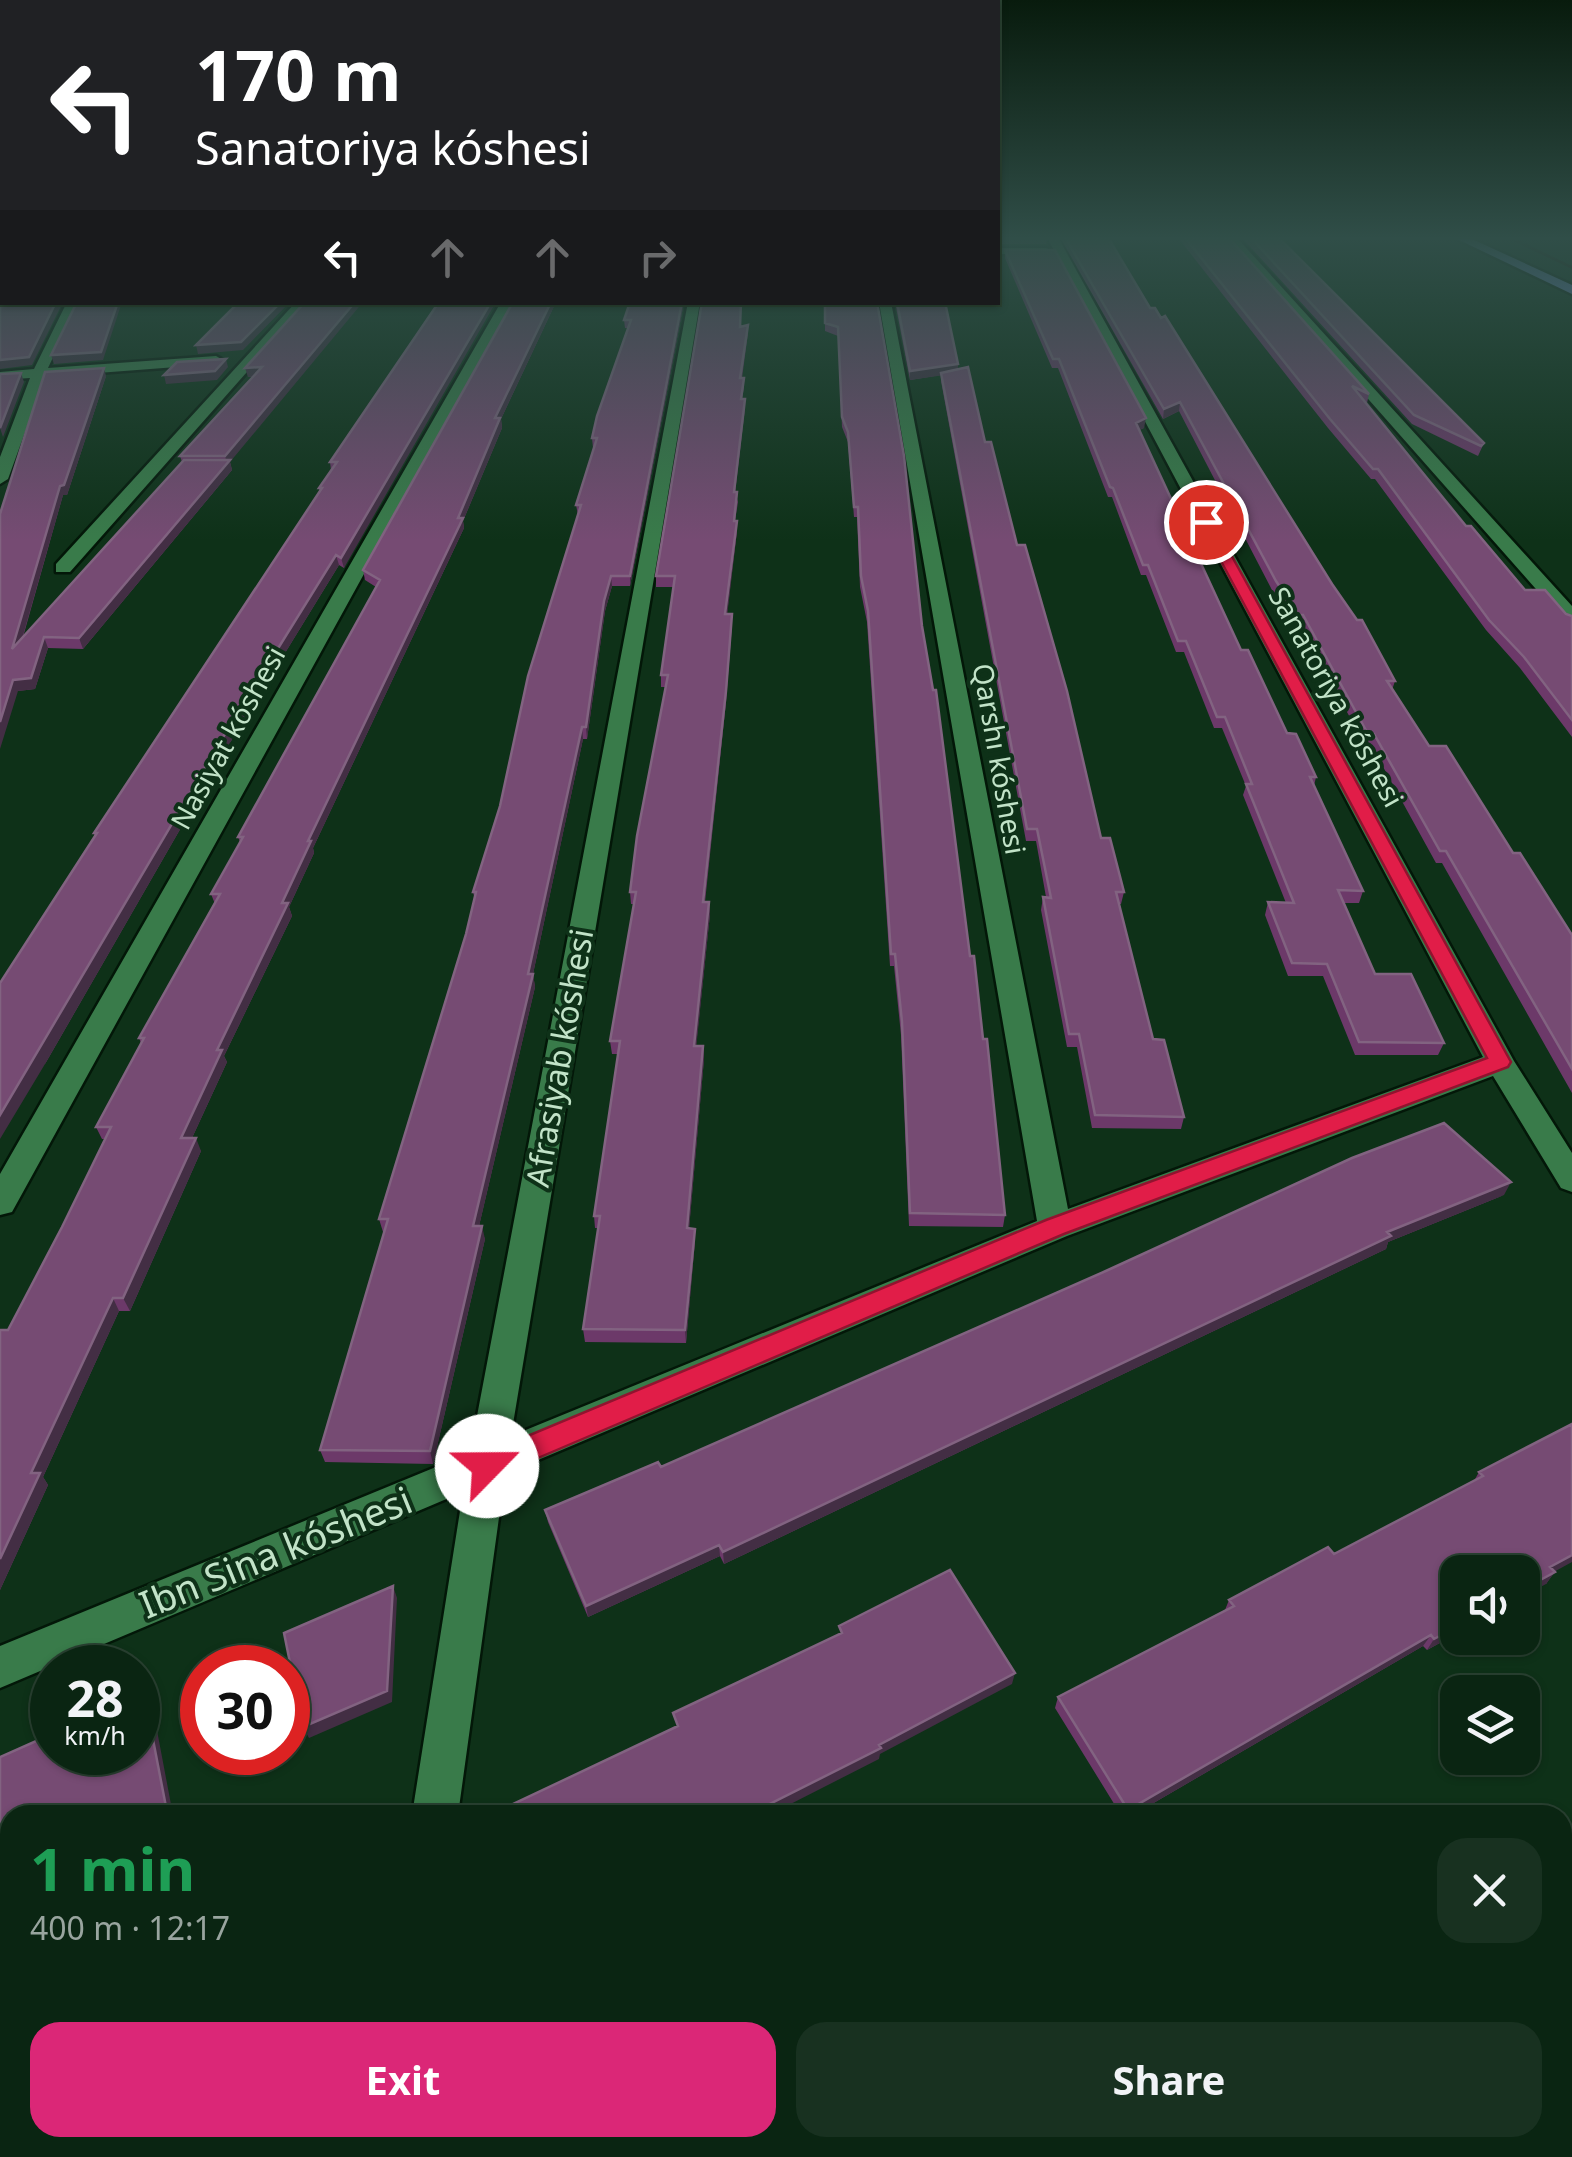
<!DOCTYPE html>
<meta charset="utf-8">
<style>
:root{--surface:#0a2512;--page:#183120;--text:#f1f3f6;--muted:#99a59f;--line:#2a4232;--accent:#db2777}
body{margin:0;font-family:"Noto Sans",sans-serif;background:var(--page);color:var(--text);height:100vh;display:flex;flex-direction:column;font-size:38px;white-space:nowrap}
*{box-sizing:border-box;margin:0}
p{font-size:32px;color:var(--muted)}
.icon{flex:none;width:55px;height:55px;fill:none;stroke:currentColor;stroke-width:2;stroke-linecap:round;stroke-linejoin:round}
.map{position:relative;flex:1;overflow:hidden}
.side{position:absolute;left:0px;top:1805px;width:1572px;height:352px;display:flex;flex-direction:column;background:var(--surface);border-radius:30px 30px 0 0;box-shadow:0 2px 8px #0004,0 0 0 2px var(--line)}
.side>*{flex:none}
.top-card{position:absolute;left:0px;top:0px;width:1000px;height:305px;box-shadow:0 2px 8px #0004,0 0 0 2px var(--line);background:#202124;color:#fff;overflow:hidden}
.tools{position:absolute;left:1440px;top:1555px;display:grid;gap:20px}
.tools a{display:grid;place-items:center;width:100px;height:100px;border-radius:20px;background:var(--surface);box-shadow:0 2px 8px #0004,0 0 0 2px var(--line);font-size:50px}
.speed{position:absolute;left:30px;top:1645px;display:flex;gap:20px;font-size:50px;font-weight:700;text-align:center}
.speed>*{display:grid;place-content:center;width:130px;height:130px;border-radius:50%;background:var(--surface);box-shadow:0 2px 8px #0004,0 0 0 2px var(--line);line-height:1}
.speed small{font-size:25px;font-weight:400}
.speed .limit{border:15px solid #d22;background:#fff;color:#111}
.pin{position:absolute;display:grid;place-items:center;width:85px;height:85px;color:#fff;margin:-42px;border:5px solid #fff;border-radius:50%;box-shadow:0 2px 10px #0007}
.me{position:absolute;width:110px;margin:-55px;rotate:67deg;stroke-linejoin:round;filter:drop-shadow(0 0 8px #0008)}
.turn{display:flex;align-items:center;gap:35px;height:210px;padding:0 30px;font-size:45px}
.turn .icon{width:130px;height:130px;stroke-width:2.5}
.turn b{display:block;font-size:70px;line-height:85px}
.lanes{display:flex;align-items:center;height:95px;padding:0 30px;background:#0003;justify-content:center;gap:50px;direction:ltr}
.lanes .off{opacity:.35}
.round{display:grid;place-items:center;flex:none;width:105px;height:105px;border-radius:30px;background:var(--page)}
.overview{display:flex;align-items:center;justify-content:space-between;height:170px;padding:0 30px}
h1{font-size:60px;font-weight:700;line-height:75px;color:#1e9e55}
.cta{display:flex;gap:20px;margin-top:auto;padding:20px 30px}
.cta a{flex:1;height:115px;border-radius:30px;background:var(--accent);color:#fff;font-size:40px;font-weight:700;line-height:115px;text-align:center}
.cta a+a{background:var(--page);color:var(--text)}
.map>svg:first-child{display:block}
</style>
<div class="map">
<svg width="1572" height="2157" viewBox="0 0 1572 2157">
<rect width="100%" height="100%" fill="#0e3118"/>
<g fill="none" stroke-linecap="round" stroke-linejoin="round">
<!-- stream -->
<path fill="#160d00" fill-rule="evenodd" d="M1516 239 1572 266V269L1509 239Z"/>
<!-- minor casing -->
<g stroke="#031708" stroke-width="5">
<path id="minor" d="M1048 239H1059L1514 1061 1572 1153V1192L1561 1188 1493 1076 1067 1236 505 1474 458 1815H412L463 1492 0 1688V1646L470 1453 688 302H700L511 1436 1037 1221 879 302H891L1068 1209 1483 1057Z
M1227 239H1238L1572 606V624L1565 622Z
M0 248H2V254H0Z
M998 248H1046L1052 251 1046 254H998Z
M67 302H79L48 368 216 356 223 360 216 364 45 377 8 479 0 484V457L30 378 0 380V372L34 369Z
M296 302H309L70 572H56V564Z
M501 302H514L12 1212 0 1215V1174Z
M1572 1851V1902L1562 1906V1855Z
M358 2148H412L410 2157H356Z
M1156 2148H1219L1215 2157H1152Z"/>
</g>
<!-- highway casing -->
<g stroke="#031708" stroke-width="5">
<path id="highway" d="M1457 239H1472L1572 285V294Z"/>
</g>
<!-- minor -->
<use href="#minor" fill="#397b4a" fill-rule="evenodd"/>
<!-- highway -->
<use href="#highway" fill="#738ad5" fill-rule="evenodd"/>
</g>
<!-- wall -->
<path fill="#6c3969" d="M998 239H1047L1046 244H998Z
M1061 239H1109L1150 308 1395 681 1392 690 1429 746 1513 853 1572 935V1093L1442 863H1436L1371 745H1365L1300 626H1295L1273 592 1179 411 1163 419Z
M1179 239H1230L1369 394 1367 403 1365 402 1466 526 1525 590 1572 616V737L1520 668 1486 630 1375 479H1371L1328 428Z
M1243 239H1280L1484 443 1478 456 1412 424Z
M1005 250 1144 428 1139 430 1241 650 1287 733 1316 777 1314 786 1363 891 1359 903H1344L1375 974 1444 1043 1438 1055H1355L1323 976H1288L1265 915 1268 902 1286 903 1243 795 1246 786 1222 728H1214L1184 652H1176L1146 575H1141L1112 497H1108L1058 368H1052L1005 258Z
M305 302 230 462 232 470 83 649 48 648 35 689 18 691 0 514 106 376 67 495H63L23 637 182 462 180 456 253 377H248Z
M438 302 344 568 339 565 228 746 45 1064 95 836 94 833 320 492 319 488 331 470 330 462Z
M513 302H556L501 419 502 428 463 521 464 528 313 848 314 853 289 907 292 916 224 1056 227 1062 192 1138 201 1151 130 1311H119L43 1477 48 1485 0 1590V1330H8L62 1227 105 1139H102L96 1127 141 1043 139 1038 215 904 211 894 240 842 238 837 376 587 365 580 363 570Z
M630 302H684L630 586H612L605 611 587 739H583L533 974 535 987 479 1226 485 1239 433 1464 325 1462 320 1450 385 1232H383L379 1219 466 934 475 900 473 892 500 806 578 515 576 505 595 448H593L592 438 628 328H625L624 320Z
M825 302H877L1005 1215 1003 1227 909 1226 901 1035 894 966H890L867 622 860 587 857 517H854L848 442 842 427 838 336 825 331Z
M895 302H945L958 369 985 442 1017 545 1101 838 1124 892 1121 904H1119L1153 1039 1184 1117 1181 1129 1092 1128 1077 1047H1067L1041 910 1043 897H1046L1036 841H1026L941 381V375L910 380Z
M740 322V327L748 333 742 378 744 387 742 399H745V408L735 492 738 502 735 521 737 531 727 614 732 625 726 702 705 902H709L710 914 696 1046H703L704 1059 689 1228 695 1229V1241L686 1343 585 1342 583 1329 598 1228H595L594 1216 618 1054H612L610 1041 634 904H631L630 892 666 687H661V675L673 587H656V576Z
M1504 1195 1388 1242 1386 1249 724 1564 720 1556 588 1617 548 1522 545 1510 661 1467Z
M1479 1472 1554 1572 1546 1584 1458 1572V1633L1427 1650 1423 1646 1133 1815H1121L1055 1708 1058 1697 1225 1610 1229 1600 1334 1554 1474 1481Z"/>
<!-- shaded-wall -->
<path fill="#432e44" d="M56 302H63L32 365 0 369V360Z
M118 302H122L103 360 54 364 51 355Z
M281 302H290L243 350 198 354 196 345Z
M355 302H363L230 462 232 470 83 649 79 638 227 464 225 456Z
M491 302H496L344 568 341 558Z
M551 302H556L501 419 502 428 463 521 464 528 313 848 314 853 289 907 292 916 224 1056 227 1062 186 1151 181 1138 217 1050 308 841 458 518 495 418Z
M682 302H684L630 586V576Z
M226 359 228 367 217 380 166 384 164 375Z
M958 364V373L910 380V371Z
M262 367 264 376 248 377 245 368Z
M104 368 106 376 67 495H63L16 660 12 649 60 486Z
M21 373 24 382 3 437 0 428Z
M745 399V408L734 502V492Z
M1180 402 1179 411 1163 419 1164 409Z
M1146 418 1144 428 1135 432 1136 423Z
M737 521V531L726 625 725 614Z
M336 555 339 565 228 746 45 1064 0 1139V1115L225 734Z
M611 576 612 586 605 611 587 739 586 727 604 601Z
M732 614 726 702 703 914V902Z
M44 637 48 648 35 689 18 691 0 749V722L13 680Z
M582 727 583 739 533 974 535 987 476 1239 473 1226Z
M709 902 710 914 695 1059 694 1046Z
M703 1046 704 1059 688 1241 687 1228Z
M196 1138 201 1151 130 1311 123 1298Z
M1511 1182 1504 1195 1388 1242 1386 1249 724 1564 723 1552 1387 1232Z
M482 1226 485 1239 433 1464 430 1451Z
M695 1229V1241L686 1343 685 1330Z
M113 1298 119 1311 43 1477 48 1485 0 1590V1559L31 1473Z
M719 1545 720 1556 588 1617 586 1606Z
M1572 1555V1562L1541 1579 1550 1567Z
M1555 1572 1546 1584 1522 1597V1590Z
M393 1586 397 1598 392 1702 309 1738 303 1727Z
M1458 1626V1633L1427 1650 1434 1639Z
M1431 1635 1423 1646 1133 1815H1126L1128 1810Z
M1015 1673 1012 1684 880 1754 879 1759 769 1815H748Z
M144 1693 152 1704 173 1815H159Z
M10 1886V1900L0 1905V1890Z"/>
<!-- building -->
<path fill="#764b73" stroke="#826381" stroke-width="2.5" d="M1066 239H1109L1150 308H1155L1161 318 1165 316 1332 584 1357 620H1362L1395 681H1387L1429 746H1446L1513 853H1520L1572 935V1069L1446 851H1440L1374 734H1368L1303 615H1298L1276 581 1180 402 1164 409Z
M1186 239H1230L1369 394 1352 386 1466 526H1471L1525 590H1545L1566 614 1572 616V720L1524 657 1489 620 1378 469H1373L1330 419Z
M1252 239H1280L1484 443 1481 446 1414 415Z
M1005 250H1055L1146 418 1136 423 1241 650H1248L1287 733 1296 734 1316 777H1310L1363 891 1338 890 1375 974H1411L1444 1043 1359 1042 1327 964 1292 963 1268 902 1294 903 1246 784H1252L1225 717H1217L1186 641H1178L1148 565H1143L1113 488 1110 487 1059 359H1053Z
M2 299V302H56L29 357 0 360V304Z
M77 302H118L101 352 51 355Z
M239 302H281L241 342 196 345Z
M305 302H355L225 456H180L262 367 245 368Z
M439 302H491L341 558 336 555 225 734 0 1115V983L97 833H94L322 488H319L337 462H330Z
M513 302H551L495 418H500L458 518H463L308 841H311L282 903H288L217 1050H222L181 1138H196L123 1298H113L31 1473H40L0 1559V1330H8L62 1227 111 1127H96L144 1038H139L220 894H211L243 837H238L380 580 363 570Z
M630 302H682L630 576H611L604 601 586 727H582L528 974H533L473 1226H482L430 1451 320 1450 388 1219H379L466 934 476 892H473L500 806 528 676 581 505H576L597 438H592L597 416 631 320H624Z
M702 302H741L740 327 748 325 740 378H744L741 399H745L734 492H737L734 521H737L725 614H732L726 691 703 902H709L694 1046H703L687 1228 695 1229 685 1330 583 1329 600 1216H594L620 1041H610L636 892H630L637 836 668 675H661L675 576H656Z
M825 302H877L904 456 922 626 933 690H936L970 956H974L983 1039H987L1005 1215 910 1213 902 1022 895 954H891L868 611 861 576 858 507H854L848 432 842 417 838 327 825 323Z
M897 302H945L958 364 910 371Z
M226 359 215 371 164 375 177 362Z
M968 367 985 442H991L1017 545H1025L1067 691 1101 838H1110L1124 892H1116L1153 1039 1164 1040 1184 1117 1095 1115 1079 1034H1069L1043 897 1051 898 1037 829H1027L941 373Z
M104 368 64 485 60 486 12 649 184 460H230L79 638 44 637 31 678 13 680 0 722V514L45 372Z
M21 373 0 428V374Z
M1444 1123 1511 1182 1387 1232 1391 1236 723 1552 719 1545 586 1606 545 1510 658 1462 661 1467 1108 1270 1352 1158Z
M1572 1424V1555L1550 1567 1555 1572 1522 1590V1572H1458V1626L1434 1639 1431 1635 1128 1810 1058 1697 1234 1606 1229 1600 1328 1547 1334 1554 1483 1476 1479 1472Z
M950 1570 1015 1673 879 1745 881 1748 748 1815H490L678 1726 673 1713 842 1633 839 1626Z
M393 1586 387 1691 303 1727 284 1633Z
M144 1693 167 1812 159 1815H10V1886L0 1890V1757L52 1734V1752H138V1696Z"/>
<!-- sky -->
<linearGradient id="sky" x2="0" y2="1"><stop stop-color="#081b0d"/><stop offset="0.44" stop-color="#304e48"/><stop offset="1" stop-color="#304e48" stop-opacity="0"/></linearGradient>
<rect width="1572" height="541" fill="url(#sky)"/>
<!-- route -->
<path fill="#e11d48" stroke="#92132f" stroke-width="2.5" d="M1202 519 1213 522 1511 1062 1508 1067 1064 1234 498 1475 487 1479 477 1475 473 1466 477 1457 1046 1220 1487 1058 1200 522Z"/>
<g text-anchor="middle" stroke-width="8" stroke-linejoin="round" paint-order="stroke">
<!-- far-street labels -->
<g font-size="28" fill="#c2e3c8" stroke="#0e3118">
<text transform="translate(1336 697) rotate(61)" y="10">Sanatoriya kóshesi</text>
<text transform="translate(228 738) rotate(-61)" y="10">Nasiyat kóshesi</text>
<text transform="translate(999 759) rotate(80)" y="10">Qarshı kóshesi</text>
</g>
<!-- street labels -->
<g font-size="32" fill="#c2e3c8" stroke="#0e3118">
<text transform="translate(560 1058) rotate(-80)" y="11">Afrasiyab kóshesi</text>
</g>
<!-- near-street labels -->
<g font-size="38" fill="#c2e3c8" stroke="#0e3118">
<text transform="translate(276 1553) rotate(-22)" y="13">Ibn Sina kóshesi</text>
</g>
</g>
</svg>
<div class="tools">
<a><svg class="icon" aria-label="sound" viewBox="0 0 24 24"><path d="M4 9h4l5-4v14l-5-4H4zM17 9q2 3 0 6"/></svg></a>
<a><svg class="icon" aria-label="layers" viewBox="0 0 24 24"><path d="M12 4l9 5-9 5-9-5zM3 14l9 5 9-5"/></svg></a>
</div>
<div class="speed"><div>28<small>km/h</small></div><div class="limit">30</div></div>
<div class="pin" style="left:1206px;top:522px;background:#d93025"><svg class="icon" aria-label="arrive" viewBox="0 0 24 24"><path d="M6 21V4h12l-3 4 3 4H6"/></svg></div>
<svg class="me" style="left:487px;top:1466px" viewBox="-20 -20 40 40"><circle r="19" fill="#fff"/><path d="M0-13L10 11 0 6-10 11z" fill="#e11d48"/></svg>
<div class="top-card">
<div class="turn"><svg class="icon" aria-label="left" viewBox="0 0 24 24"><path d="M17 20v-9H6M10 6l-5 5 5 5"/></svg><div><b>170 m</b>Sanatoriya kóshesi</div></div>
<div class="lanes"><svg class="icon" aria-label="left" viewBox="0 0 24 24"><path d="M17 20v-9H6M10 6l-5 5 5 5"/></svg><svg class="icon off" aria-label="ahead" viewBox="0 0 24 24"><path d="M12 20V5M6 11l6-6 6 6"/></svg><svg class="icon off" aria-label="ahead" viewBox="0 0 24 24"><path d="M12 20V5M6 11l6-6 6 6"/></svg><svg class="icon off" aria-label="right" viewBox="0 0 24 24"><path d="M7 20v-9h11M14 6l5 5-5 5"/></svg></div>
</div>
<section class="side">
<div class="overview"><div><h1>1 min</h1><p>400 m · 12:17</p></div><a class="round"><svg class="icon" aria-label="close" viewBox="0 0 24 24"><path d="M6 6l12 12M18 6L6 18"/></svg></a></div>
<div class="cta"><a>Exit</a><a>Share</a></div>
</section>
</div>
